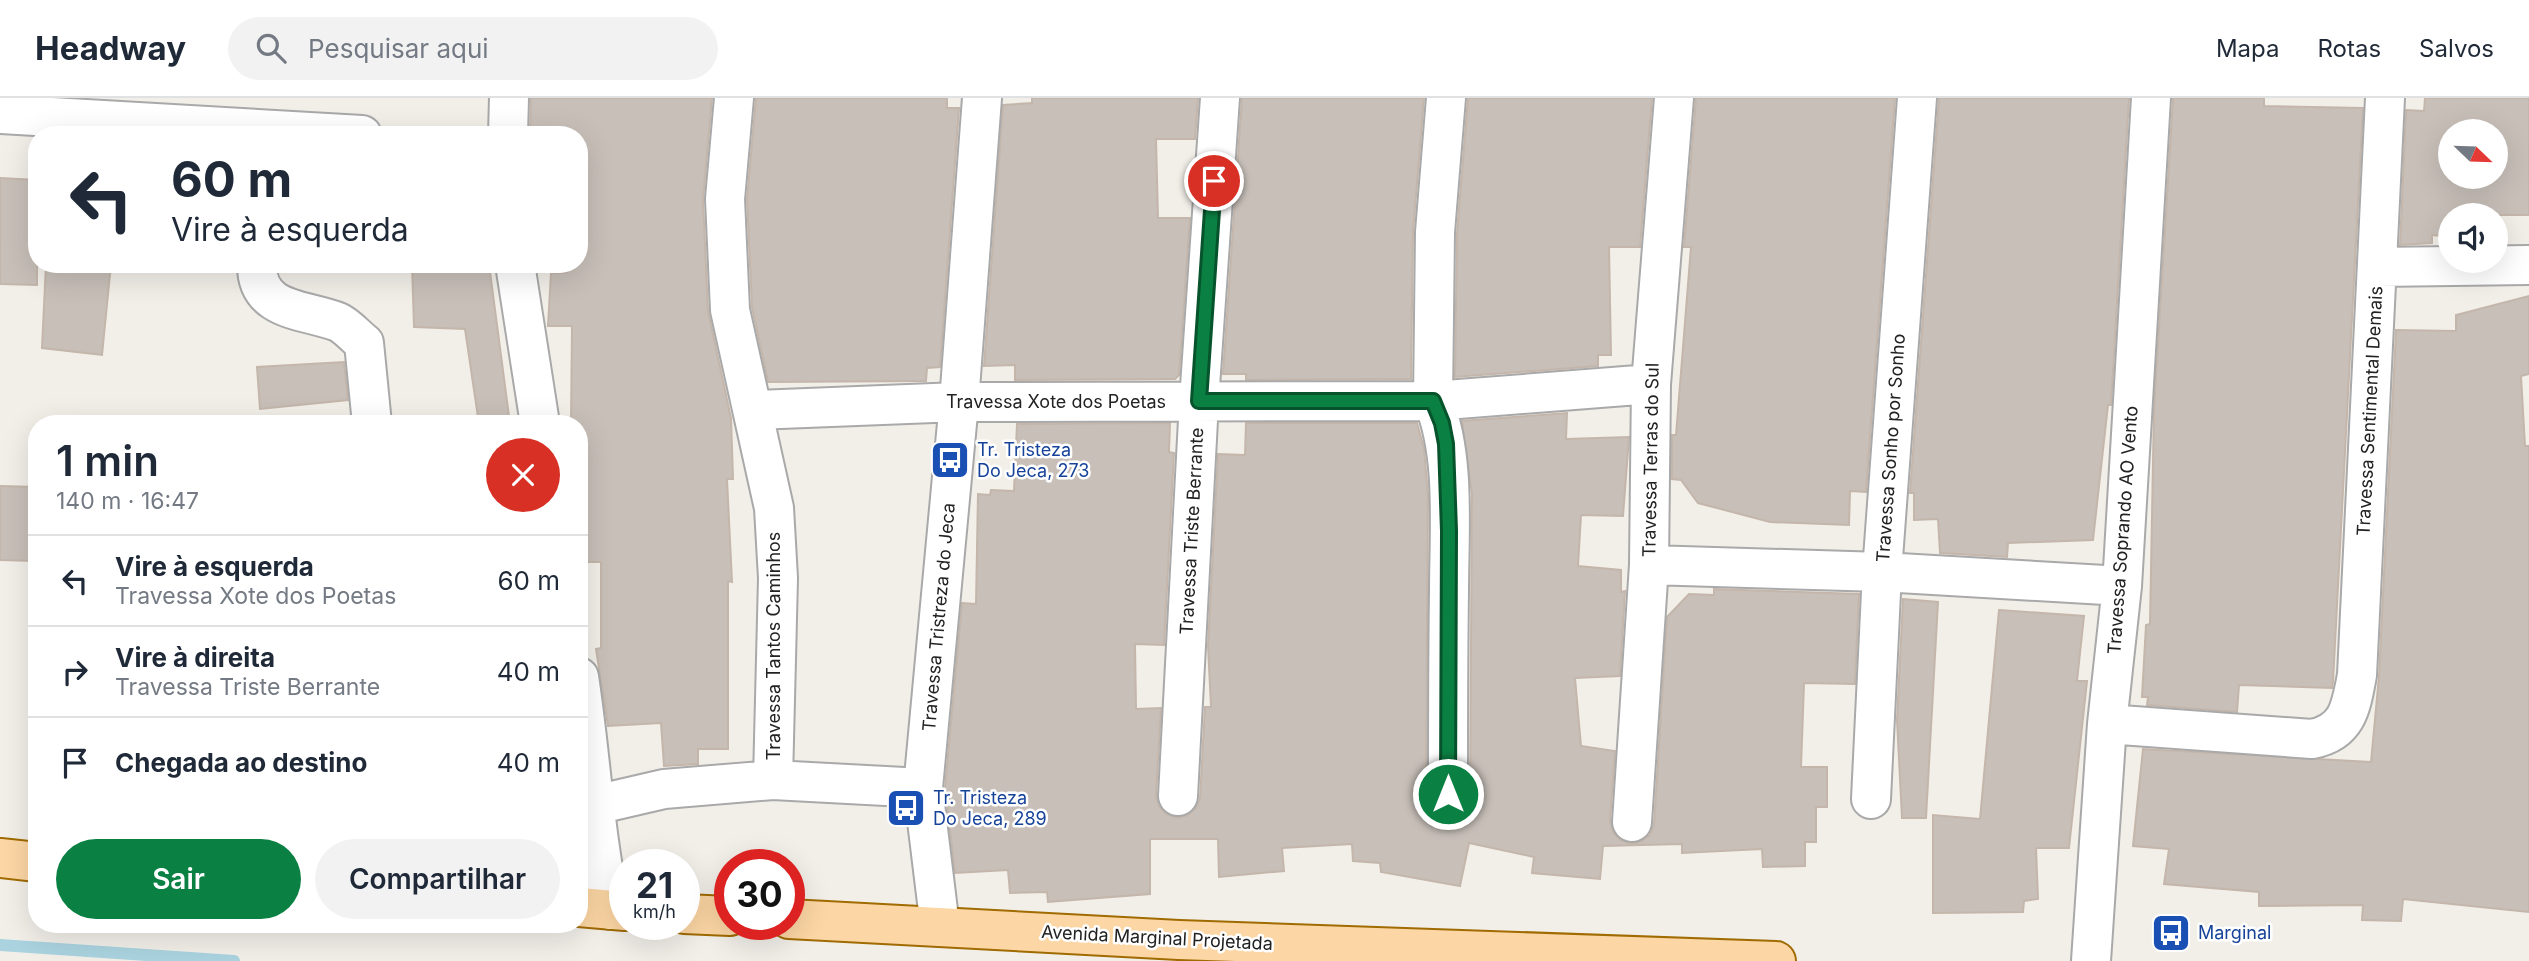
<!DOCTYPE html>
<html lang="pt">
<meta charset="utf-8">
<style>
:root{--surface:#fff;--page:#f2f2f3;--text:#1f2937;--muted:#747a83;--line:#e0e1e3;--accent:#0b8043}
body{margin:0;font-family:Inter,sans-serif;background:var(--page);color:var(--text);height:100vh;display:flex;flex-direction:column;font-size:26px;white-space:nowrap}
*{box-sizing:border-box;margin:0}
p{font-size:23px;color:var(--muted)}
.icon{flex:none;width:38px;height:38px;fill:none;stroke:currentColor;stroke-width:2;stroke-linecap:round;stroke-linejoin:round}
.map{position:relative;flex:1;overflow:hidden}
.sheet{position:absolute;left:28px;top:317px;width:560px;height:518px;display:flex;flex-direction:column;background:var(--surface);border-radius:28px;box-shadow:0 7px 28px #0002}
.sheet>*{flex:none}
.top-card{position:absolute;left:28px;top:28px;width:560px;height:147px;border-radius:28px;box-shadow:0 7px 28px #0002;background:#fff;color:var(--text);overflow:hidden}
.needle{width:46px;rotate:113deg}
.fabs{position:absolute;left:2438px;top:21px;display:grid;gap:14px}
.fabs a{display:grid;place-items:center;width:70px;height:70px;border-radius:50%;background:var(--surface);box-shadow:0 7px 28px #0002;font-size:35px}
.speed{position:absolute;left:609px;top:751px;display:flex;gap:14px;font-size:35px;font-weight:700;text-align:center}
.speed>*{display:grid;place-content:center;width:91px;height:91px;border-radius:50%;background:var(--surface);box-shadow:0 7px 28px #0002;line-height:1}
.speed small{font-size:18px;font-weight:400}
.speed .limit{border:10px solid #d22;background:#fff;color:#111}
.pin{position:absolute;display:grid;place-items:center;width:60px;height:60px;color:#fff;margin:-30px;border:4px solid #fff;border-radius:50%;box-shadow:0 2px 7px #0007}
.me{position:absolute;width:77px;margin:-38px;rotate:0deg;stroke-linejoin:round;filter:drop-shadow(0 0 5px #0008)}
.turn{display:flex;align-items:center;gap:24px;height:147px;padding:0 28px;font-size:32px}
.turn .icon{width:91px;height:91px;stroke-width:2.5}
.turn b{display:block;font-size:49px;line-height:60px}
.round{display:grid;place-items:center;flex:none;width:74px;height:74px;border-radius:37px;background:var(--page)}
.headline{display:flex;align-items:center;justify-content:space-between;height:119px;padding:0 28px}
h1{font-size:42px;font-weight:600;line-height:52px}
.primary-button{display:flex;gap:14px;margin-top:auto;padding:14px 28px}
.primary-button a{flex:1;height:80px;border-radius:42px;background:var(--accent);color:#fff;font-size:28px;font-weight:600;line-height:80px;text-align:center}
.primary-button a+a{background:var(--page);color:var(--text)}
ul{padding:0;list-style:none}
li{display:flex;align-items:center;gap:21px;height:91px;padding:0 28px;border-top:2px solid var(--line)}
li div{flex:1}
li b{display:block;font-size:26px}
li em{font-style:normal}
header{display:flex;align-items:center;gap:42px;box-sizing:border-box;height:98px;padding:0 35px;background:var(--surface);border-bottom:2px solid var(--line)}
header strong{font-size:33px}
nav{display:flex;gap:38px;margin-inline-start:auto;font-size:24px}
.search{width:490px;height:63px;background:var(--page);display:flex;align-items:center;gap:18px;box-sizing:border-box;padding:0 24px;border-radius:38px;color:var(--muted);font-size:26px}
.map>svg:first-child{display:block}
</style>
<header>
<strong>Headway</strong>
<div class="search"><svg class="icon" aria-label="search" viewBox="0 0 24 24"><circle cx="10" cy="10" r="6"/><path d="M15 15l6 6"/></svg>Pesquisar aqui</div>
<nav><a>Mapa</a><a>Rotas</a><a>Salvos</a></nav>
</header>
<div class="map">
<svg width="2529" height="863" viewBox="0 0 2529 863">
<rect width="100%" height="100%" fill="#f2efe9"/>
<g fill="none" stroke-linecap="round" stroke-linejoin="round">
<!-- stream -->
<path stroke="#aad3df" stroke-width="12" d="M0 847 234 863"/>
</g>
<!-- building -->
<path fill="#c7bfb8" stroke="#c4b6ab" stroke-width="2" fill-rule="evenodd" d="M531 0H712L703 102 708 213 731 320 733 381H727L732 484 728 483V651H698V666L664 668 661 625 608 628 596 551 601 550V464H579V326H571L572 228H548L551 175H567V168L579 166V37H530Z
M756 0H947V10H959L940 269 927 270 926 283 768 284 752 209 747 101Z
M1032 0H1198L1195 41H1156L1158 120H1190L1179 277 1175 281 1015 282V267L984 268 1003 7 1032 5Z
M1242 0H1424L1413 134 1411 281 1246 282V276H1223Z
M1468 0H1652L1640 149H1609L1611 257H1598V268L1455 279 1457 135Z
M1696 0H1895L1866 394 1850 393 1849 427 1770 424 1698 405 1681 382 1672 381V337H1676L1691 149H1684Z
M1939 0H2129L2111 307H2108L2093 442 2008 445 2007 459 1940 455 1938 421 1914 422V395H1910Z
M2173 0H2264V8L2363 10 2333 584 2332 590 2239 587 2237 614 2147 607 2148 599H2142L2146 527 2150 526 2154 311Z
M2425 0H2529V117H2450V139L2432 137V145L2400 147 2406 12 2424 13ZM2450 33H2496V79H2450Z
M0 80 37 82V187L0 186Z
M46 166H111L102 257 42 250Z
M412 166H489L510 326H479L465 231 414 229Z
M2529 198V276L2521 278 2525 348H2529V814L2403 801 2401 823 2362 822 2363 807 2259 808V794L2164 786 2169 751 2133 748 2143 651 2371 664 2379 578 2396 232 2456 233V217Z
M344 264 348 302 260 311 257 269Z
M1567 315 1566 341 1629 339 1623 418 1581 417 1578 468 1621 472V494L1625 493 1620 578 1575 580 1581 648 1615 653 1610 723 1613 734 1620 742 1631 746 1642 743 1650 737 1654 726 1667 519 1689 496 1714 497V491L1859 496 1855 586 1804 585 1801 669H1827V709H1816V744H1805V768L1763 769 1762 751 1682 755V746L1603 748 1600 781 1532 775 1534 759 1469 745 1460 788 1381 774 1380 765 1353 763 1352 746 1282 750 1284 773 1219 779 1218 741H1150V796L1048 804 1047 794 1010 795 1008 772 955 775 945 690 962 505 976 506 978 396 990 397 991 392 1014 393 1017 326 1170 325 1169 354 1174 355 1164 547 1135 546 1136 611 1161 610 1156 698 1159 708 1166 716 1178 720 1188 717 1196 710 1200 700 1205 609H1211L1208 548 1218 356 1245 357 1246 325H1417L1424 351 1428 397 1426 696 1429 706 1437 715 1449 718 1458 715 1467 707 1470 696 1472 396 1462 323Z
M0 388 37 389 34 463 0 462Z
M1903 501 1938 504 1926 720H1902L1897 622Z
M1999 512 2084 518 2077 583H2087L2069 750H2036L2038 801 2024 803 2023 814 1933 815V717L1980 721Z"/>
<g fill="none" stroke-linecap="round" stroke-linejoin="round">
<!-- minor casing -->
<g stroke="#a9a9a9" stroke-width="42">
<path id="minor" d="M734 0 725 101 730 212 774 410 778 480 773 682
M1446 0 1435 134 1433 303C1456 357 1449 434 1449 493 1448 561 1448 629 1448 696
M0 16 362 37
M508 37 509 0
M257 166C256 215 306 211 338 224 347 228 356 239 364 245L372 326
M515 166 540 326
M2377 169 2529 167
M754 312 959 304 1433 303 1651 286
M1649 467 1882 474 2122 488
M579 579C591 656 594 735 611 812
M2107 626 2312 641C2348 634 2351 609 2357 577L2385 0
M1178 698 1199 303 1220 0
M1871 701 1882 474 1917 0
M595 707 664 691 773 682 923 690
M1632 724 1649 467 1651 286 1674 0
M940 829 923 690 959 304 982 0
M2091 863 2107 626 2122 488 2151 0"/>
</g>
<!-- major casing -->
<g stroke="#a06b00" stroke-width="42">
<path id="major" d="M0 760 37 764
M579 809 625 813
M684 816 730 818
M789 821 1179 842 1776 863"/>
</g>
<!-- minor -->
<use href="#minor" stroke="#fff" stroke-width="38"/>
<!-- major -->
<use href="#major" stroke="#fcd6a4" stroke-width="38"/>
</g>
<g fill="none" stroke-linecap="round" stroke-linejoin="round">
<!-- route casing -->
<g stroke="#07532c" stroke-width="18">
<path id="route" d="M1214 83 1199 303H1433L1442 325 1446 346 1449 433 1448 696"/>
</g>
<!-- route -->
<use href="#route" stroke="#0b8043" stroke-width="12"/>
</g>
<!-- icons -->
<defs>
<g id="bus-square" transform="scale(2.0125)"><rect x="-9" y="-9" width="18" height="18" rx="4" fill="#1a4fb4" stroke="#fff"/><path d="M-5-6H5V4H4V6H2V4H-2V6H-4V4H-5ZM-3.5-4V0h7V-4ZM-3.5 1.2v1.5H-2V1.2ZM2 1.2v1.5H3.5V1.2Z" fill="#fff"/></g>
</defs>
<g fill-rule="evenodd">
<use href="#bus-square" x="950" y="362"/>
<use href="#bus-square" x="906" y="710"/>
<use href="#bus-square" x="2171" y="835"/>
</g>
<g text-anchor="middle" stroke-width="5" stroke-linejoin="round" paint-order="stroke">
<!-- street labels -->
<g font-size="18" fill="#222" stroke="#fff">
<text x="1056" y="310">Travessa Xote dos Poetas</text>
<text transform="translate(2370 313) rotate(-87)" y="6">Travessa Sentimental Demais</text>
<text transform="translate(1891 350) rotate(-86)" y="6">Travessa Sonho por Sonho</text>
<text transform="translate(1651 362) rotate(-89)" y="6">Travessa Terras do Sul</text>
<text transform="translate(2123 432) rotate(-86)" y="6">Travessa Soprando AO Vento</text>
<text transform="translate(1192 433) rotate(-87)" y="6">Travessa Triste Berrante</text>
<text transform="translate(939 519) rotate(-85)" y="6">Travessa Tristreza do Jeca</text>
<text transform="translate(774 548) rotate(-90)" y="6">Travessa Tantos Caminhos</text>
<text transform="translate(1157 840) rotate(3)" y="6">Avenida Marginal Projetada</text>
</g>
<!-- transit labels -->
<g font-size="18" fill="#164399" stroke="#fff" text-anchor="start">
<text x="977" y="358">Tr. Tristeza<tspan x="977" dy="21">Do Jeca, 273</tspan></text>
<text x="933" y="706">Tr. Tristeza<tspan x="933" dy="21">Do Jeca, 289</tspan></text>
<text x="2198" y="841">Marginal</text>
</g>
</g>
</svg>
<div class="fabs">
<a><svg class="needle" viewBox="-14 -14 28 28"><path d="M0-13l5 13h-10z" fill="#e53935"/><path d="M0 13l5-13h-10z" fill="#747a83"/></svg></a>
<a><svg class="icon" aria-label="sound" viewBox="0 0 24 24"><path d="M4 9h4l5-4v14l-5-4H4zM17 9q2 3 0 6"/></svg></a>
</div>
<div class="speed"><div>21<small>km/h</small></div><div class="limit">30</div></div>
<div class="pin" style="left:1214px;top:83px;background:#d93025"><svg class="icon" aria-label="arrive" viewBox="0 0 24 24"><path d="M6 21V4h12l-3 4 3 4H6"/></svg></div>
<svg class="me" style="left:1448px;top:696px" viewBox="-20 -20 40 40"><circle r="17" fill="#0b8043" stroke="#fff" stroke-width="3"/><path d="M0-11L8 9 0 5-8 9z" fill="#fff"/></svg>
<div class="top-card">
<div class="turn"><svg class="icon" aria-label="left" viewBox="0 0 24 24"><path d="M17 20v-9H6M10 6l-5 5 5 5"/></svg><div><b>60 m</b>Vire à esquerda</div></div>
</div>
<section class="sheet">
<div class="headline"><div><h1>1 min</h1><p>140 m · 16:47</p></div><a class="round" style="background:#d93025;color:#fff"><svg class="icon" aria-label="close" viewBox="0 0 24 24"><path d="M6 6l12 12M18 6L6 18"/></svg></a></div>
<ul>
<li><svg class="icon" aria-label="left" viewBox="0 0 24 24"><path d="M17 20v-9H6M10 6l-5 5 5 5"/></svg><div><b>Vire à esquerda</b><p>Travessa Xote dos Poetas</p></div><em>60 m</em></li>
<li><svg class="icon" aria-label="right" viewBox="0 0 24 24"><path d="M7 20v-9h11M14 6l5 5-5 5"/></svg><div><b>Vire à direita</b><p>Travessa Triste Berrante</p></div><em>40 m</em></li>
<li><svg class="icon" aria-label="arrive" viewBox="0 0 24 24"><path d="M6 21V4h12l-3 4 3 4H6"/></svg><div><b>Chegada ao destino</b></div><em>40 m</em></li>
</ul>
<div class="primary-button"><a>Sair</a><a>Compartilhar</a></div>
</section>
</div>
